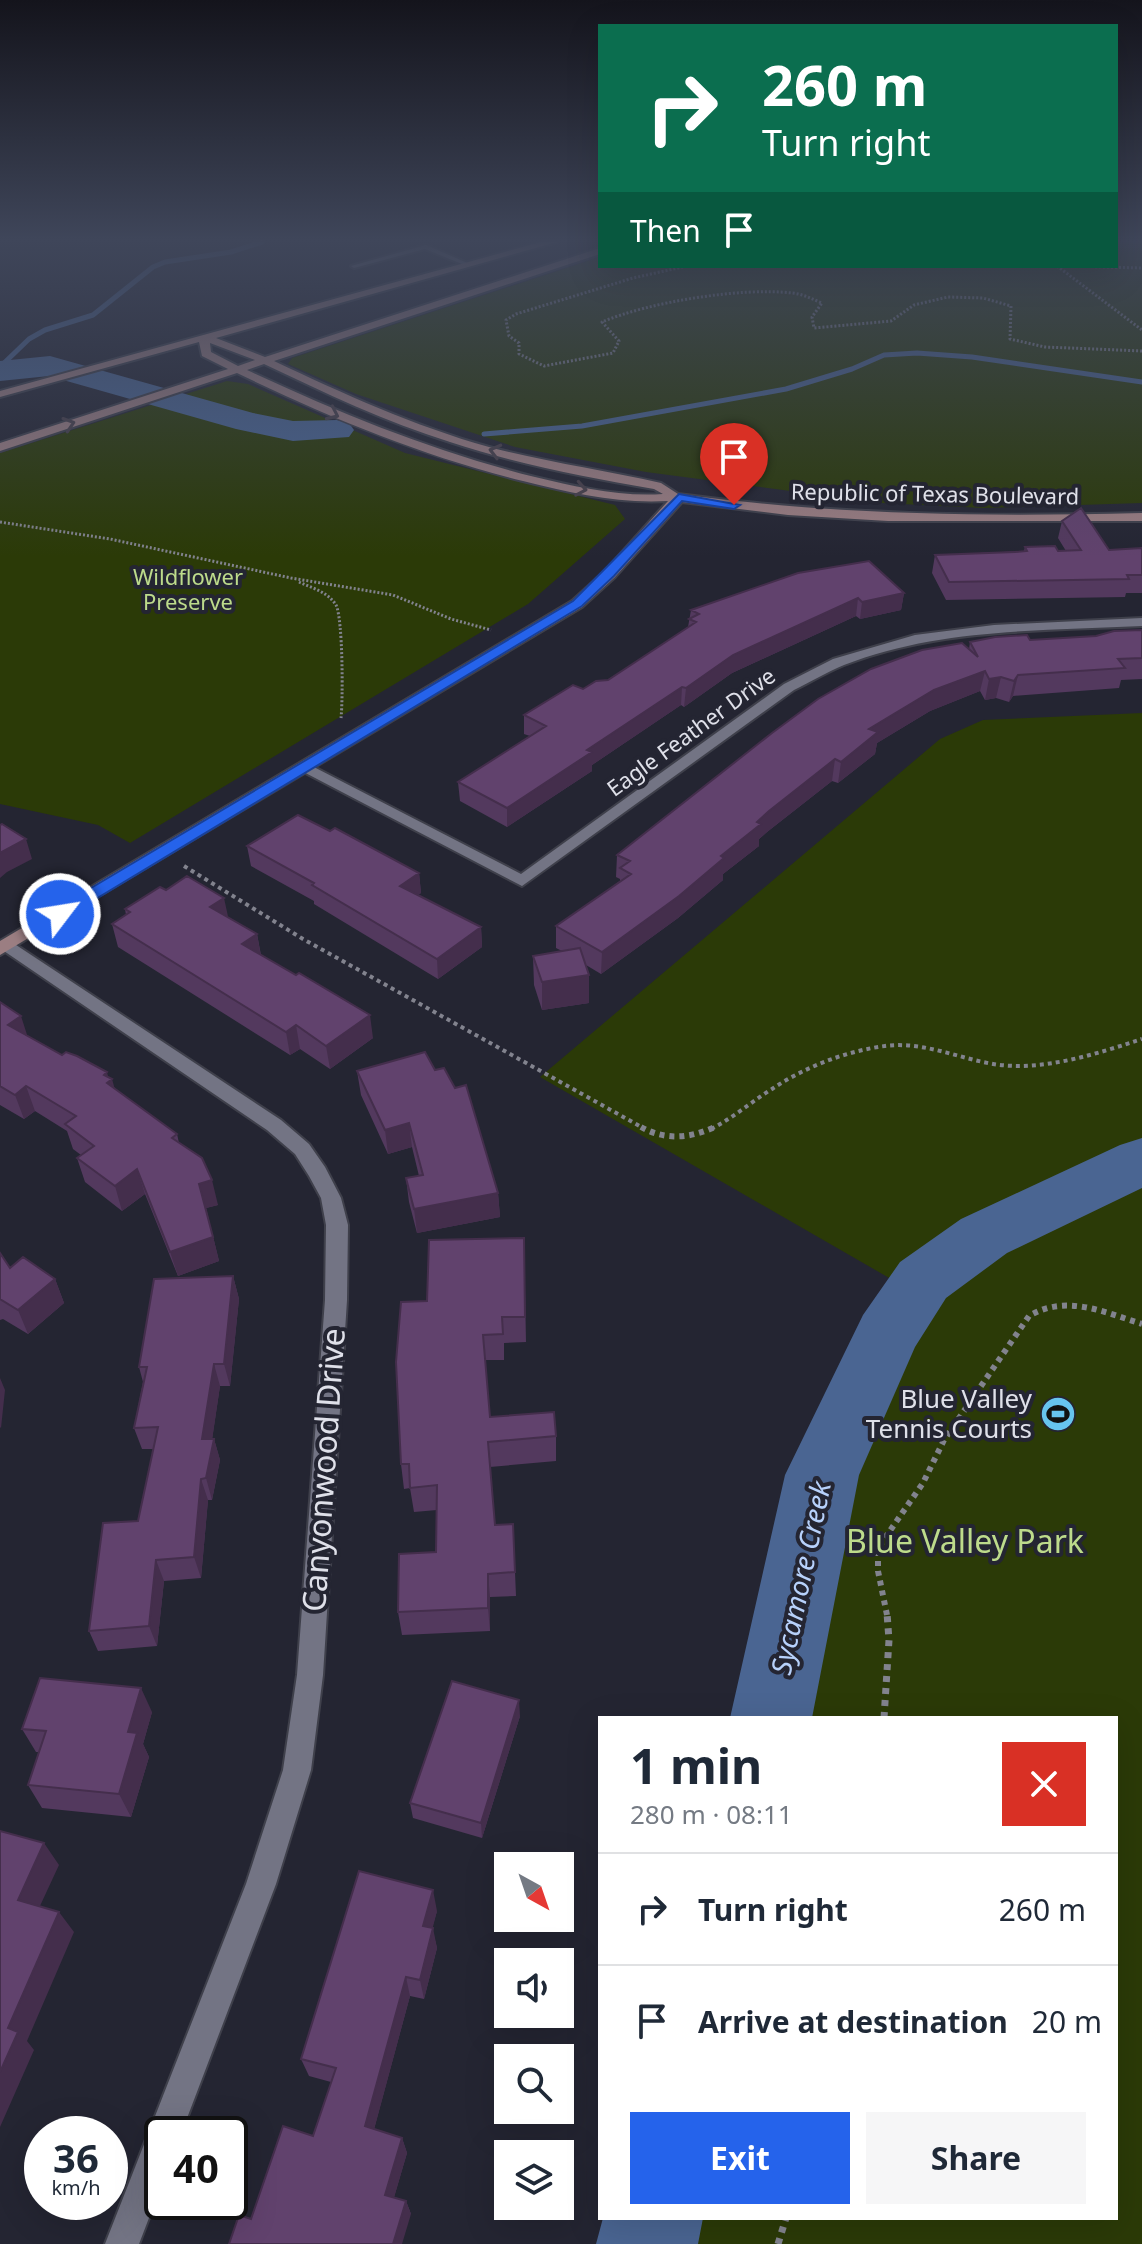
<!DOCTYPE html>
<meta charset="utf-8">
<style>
:root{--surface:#fff;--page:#f6f6f7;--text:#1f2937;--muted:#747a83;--line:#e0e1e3;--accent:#2563eb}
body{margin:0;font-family:"Noto Sans",sans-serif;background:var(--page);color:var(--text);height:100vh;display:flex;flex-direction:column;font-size:30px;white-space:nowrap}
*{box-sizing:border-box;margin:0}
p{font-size:26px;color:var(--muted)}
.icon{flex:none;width:44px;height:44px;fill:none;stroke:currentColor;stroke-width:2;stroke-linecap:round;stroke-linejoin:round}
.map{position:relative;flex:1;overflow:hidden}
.panel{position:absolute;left:598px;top:1716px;width:520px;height:504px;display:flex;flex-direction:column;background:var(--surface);border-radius:0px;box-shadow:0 8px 32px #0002}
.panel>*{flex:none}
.hud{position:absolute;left:598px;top:24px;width:520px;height:244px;border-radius:0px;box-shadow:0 8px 32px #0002;background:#0b6e4f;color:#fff;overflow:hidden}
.needle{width:52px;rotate:140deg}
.controls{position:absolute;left:494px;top:1852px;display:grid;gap:16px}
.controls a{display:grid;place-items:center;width:80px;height:80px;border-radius:0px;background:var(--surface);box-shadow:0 8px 32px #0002;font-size:40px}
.speed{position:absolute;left:24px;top:2116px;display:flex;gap:16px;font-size:40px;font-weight:700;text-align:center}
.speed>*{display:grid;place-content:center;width:104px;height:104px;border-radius:50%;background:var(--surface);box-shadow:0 8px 32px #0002;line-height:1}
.speed small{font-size:20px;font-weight:400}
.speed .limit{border:4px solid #111;border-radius:12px;background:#fff;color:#111}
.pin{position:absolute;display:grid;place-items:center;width:68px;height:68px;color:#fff;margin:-82px -34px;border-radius:50% 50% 50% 0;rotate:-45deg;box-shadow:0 0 8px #0007}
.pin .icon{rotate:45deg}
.me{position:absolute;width:88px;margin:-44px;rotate:59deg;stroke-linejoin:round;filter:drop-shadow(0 0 6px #0008)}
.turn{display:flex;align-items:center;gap:28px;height:168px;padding:0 32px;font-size:36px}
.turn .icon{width:104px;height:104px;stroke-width:2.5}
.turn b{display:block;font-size:56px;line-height:68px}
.then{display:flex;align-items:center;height:76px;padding:0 32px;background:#0003;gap:16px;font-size:30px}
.round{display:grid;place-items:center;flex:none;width:84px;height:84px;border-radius:0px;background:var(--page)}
.head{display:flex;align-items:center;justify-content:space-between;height:136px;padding:0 32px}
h1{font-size:48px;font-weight:700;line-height:60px}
.primary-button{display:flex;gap:16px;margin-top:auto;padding:16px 32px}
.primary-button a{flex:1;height:92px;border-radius:0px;background:var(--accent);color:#fff;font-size:32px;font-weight:700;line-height:92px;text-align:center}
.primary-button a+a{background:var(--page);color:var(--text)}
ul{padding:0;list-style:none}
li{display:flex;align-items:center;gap:24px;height:112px;padding:0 32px;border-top:2px solid var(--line)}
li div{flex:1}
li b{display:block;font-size:30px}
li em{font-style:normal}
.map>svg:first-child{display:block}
</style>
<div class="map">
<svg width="1142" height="2244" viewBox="0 0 1142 2244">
<rect width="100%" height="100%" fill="#242532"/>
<!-- green -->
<path fill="#2b3a07" d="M1116 242H1142V503L983 508 882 503 646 472 515 447 356 394 288 364 292 358 600 257V266H1116Z
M227 381 248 384 405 453 615 505 625 519 528 604 130 843 98 825 0 804V453Z
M1142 713V2244H610L616 2218H1116V1718H736L782 1529 860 1330 891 1279 540 1077 940 739 983 720Z"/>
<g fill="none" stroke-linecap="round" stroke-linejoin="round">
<!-- stream -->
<path stroke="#4a6592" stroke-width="5" d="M0 367 29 339 45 330 93 315 153 267 165 262 231 252 262 242
M484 434 582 426 786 389 852 369 884 355 917 353 972 357 1142 382"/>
<!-- river -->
<path fill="#4a6592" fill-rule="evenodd" d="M50 356 253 413 293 421 337 420 349 423 354 430 349 437 293 441 236 429 49 376 0 381V361Z
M1142 1138V1188L1007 1253 946 1298 915 1347 859 1475 812 1718H730L785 1475 863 1315 900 1262 961 1219 1120 1145Z
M603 2218H703L698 2244H596Z"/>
<!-- lane casing -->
<g stroke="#3f404b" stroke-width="4">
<path id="lane" d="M426 245 472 265 467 266 425 249 354 268 351 266Z"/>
</g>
<!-- street casing -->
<g stroke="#3f404b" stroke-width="4">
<path id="street" d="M1142 618V626C1043 631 938 628 844 665 827 672 810 682 794 690L522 886 296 768 298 765H310L521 874 784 684 833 659 915 635 994 625Z
M7 939 281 1120 309 1144 325 1167 341 1198 348 1225 347 1300 323 1675 311 1770 276 1884 181 2134H162V2184L139 2244H105L246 1884 283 1770 297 1675 325 1300 326 1225 321 1198 309 1176 295 1154 267 1130 1 949 0 942Z"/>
</g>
<!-- secondary casing -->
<g stroke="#3f404b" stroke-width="4">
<path id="secondary" d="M541 242H557L216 338 265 357 600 248V254L274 361C344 394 414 426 489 447 546 462 604 470 661 483L678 494C836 515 983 517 1142 513V521H888L788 515 682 502 615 577 582 607 0 955V941L572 601 605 571 668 501C618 504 572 493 523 481 423 456 330 418 237 373L0 451V443L228 369 202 356 199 342 0 397V391ZM210 343 255 360 238 366 211 352ZM264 364C325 393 386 422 450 442 517 464 585 477 654 489L663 494C620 497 577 487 535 477 435 452 341 414 247 370Z"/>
</g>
<!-- path-far3 -->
<path stroke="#82838e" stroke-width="3" stroke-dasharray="2 2" stroke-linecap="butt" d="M687 266 633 278 516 314 506 320 509 336 519 343V354L544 366 613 353 619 341 602 322C649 302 742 287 792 293 803 294 812 299 822 303L812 317 814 328 891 321 914 305 948 297 983 298 1011 306 1010 339 1045 347 1142 351
M1057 266 1142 330
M1071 266 1142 268
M0 522 110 539 291 578 393 595 451 619 491 630
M299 582C312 588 328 592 336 605 343 619 343 700 341 718"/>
<!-- path-far2 -->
<path stroke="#82838e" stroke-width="4" stroke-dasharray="4 4" stroke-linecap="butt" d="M184 866 303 939 645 1129
M711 1129C733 1118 751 1102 772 1089 805 1067 846 1051 885 1046 922 1041 958 1058 993 1064 1042 1072 1096 1054 1142 1039"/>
<!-- path-far1 -->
<path stroke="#82838e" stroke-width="6" stroke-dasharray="5 5" stroke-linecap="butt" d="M641 1127C666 1141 690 1138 715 1127
M887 1615 878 1571V1548L923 1483 944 1440 1029 1316C1066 1294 1104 1312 1142 1324"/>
<!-- path -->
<path stroke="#82838e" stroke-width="7" stroke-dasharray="6 6" stroke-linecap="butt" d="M884 1718 889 1640 887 1613
M778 2244 786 2218"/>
<!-- lane -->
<use href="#lane" fill="#737484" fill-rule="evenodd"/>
<!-- street -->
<use href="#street" fill="#737484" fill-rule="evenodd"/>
<!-- secondary -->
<use href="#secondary" fill="#9b7e82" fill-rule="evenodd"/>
</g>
<!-- wall -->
<path fill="#53395e" d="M1062 521 1109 550 1142 548V593H1126L1125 597 946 600 932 573 935 555 1024 551 1025 547 1066 551 1058 538Z
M904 593 901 610 860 619 856 616 732 673 684 707 681 705 592 765V771L507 827 460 801 458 782 530 736 524 734V715L608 680 688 627 691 610Z
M1142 630V679L1121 680 1119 688 1013 696 1009 702 996 698 985 700 980 691 930 711 877 743 875 754 838 783 832 781 767 832 759 839V846L723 874V880L678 918 601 974 586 965 589 975V1003L542 1010 534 985 533 956 562 951 556 948V926L620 881V879L616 877 617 855 969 649 970 642 1030 640 1096 636Z
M330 831 419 873 421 893 417 895 481 927 482 947 438 979 314 904V901L251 866 247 846Z
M125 909 228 917 257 934 261 955 373 1038 330 1069 300 1049 290 1055 118 947 112 924 126 915Z
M0 1002 27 1036 62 1055 108 1077 115 1089 177 1134 179 1143 218 1205 206 1208 219 1261 178 1276 145 1194 122 1211 85 1182 77 1158 81 1155 73 1149 67 1131 35 1111 24 1119 0 1105Z
M357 1071 498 1193 500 1217 417 1233 409 1202 406 1178 419 1176 412 1147 388 1154 361 1095Z
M524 1238 526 1342 504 1343V1360H485L490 1417 556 1436V1461L490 1467 495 1525 513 1524 516 1596 490 1597V1631L402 1635 398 1612 436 1552 437 1510 414 1512 410 1488 404 1489 401 1464 427 1301Z
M0 1253 10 1268 55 1279 64 1303 28 1334 3 1319 0 1320Z
M233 1276 239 1299 230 1386H220L212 1439H214L220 1460 212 1500H208L201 1578 164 1581 157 1646 98 1651 89 1631 138 1521 153 1449H142L134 1428 143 1382 139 1367Z
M152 1712 143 1744 149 1757 131 1817 42 1808 28 1785 39 1752H36L22 1729Z
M520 1716 482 1838 413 1818 410 1803Z
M437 1911 432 1928 437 1948 424 1999 410 1996 374 2129 402 2138 407 2153 394 2197 406 2201 411 2214 251 2219 313 2136 331 2082 309 2076 301 2059Z"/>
<!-- shaded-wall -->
<path fill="#442e4c" d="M904 593 901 610 860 619 862 602Z
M858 598 856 616 732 673 684 707 686 688 733 655Z
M985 671 980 691 930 711 877 743 875 754 838 783 841 762 869 729 934 690Z
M1018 675 1013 696 1009 702 1014 681Z
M1001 677 996 698 985 700 989 679Z
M682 687 681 705 592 765V771L507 827V808L587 750Z
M835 759 832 781 767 832 759 839V846L723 874V880L678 918 601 974 602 952 721 856 769 811Z
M26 839 32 859 7 872 0 878V853Z
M419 873 421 893 402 906 400 886Z
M224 898 229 921 210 907Z
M481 927 482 947 438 979 437 959Z
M257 934 261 957 242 944Z
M589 975V1003L542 1010V982Z
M370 1015 373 1038 330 1069 326 1046Z
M21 1016 29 1041 8 1025Z
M296 1025 300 1049 290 1055 286 1032Z
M107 1072 109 1081 112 1079 119 1104 114 1108 104 1075Z
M26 1086 35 1111 24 1119 15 1095Z
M409 1123 412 1147 388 1154 385 1130Z
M137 1169 145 1194 122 1211 115 1186Z
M212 1180 218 1205 206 1208 219 1261 178 1276 170 1252 199 1184Z
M498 1193 500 1217 417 1233 414 1209Z
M233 1276 239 1299 230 1386 224 1364Z
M55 1279 64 1303 28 1334 18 1310Z
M214 1364 220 1386 209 1461 202 1439Z
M0 1378 5 1390 1 1428 0 1427Z
M214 1439 220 1460 212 1500 206 1478Z
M201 1479 208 1500 201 1578 194 1557Z
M156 1560 164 1581 157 1646 149 1626Z
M488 1574 490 1597V1631L488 1608Z
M141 1688 152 1712 143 1744 149 1757 131 1817 119 1794 128 1732Z
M519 1700 520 1716 482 1838 481 1823Z
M44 1843 59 1865 33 1921 18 1900Z
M433 1890 437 1911 428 1946 423 1926Z
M59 1912 74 1932 27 2041 34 2050 0 2127V2072L8 2028Z
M433 1928 437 1948 424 1999 420 1980Z
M406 1977 410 1996 371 2141 365 2126Z
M402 2138 407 2153 391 2208 385 2195Z
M406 2201 411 2214 402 2244H393Z"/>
<!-- building -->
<path fill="#61426d" stroke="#442e4c" stroke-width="2" d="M1081 508 1109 550 1142 548V575H1127L1129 579 949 582 935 555 1015 552 1027 551 1025 547 1055 546 1058 551 1081 550 1062 521Z
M869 561 904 593 862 602 858 598 733 655 686 688 682 687 587 750 592 752 507 808 458 782 546 726 524 715 573 685 583 689 596 681 608 680 696 622 689 619 699 614 691 610 798 573Z
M1142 630V658L1118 659 1125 668 1018 675 1014 681 1001 677 989 679 985 671 934 690 869 729 878 732 841 762 835 759 769 811 757 822 761 824 721 856 724 858 679 896 602 952 556 926 631 874 620 868 630 861 617 855 772 733 818 699 871 669 922 650 962 643 978 657 970 642 995 637 1027 635 1030 640 1096 636 1114 631Z
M298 815 330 831 335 828 419 873 400 886 481 927 437 959 312 885 314 883 247 846Z
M2 824 26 839 0 853V825Z
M187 876 224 898 210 907 257 934 242 944 296 975 299 973 370 1015 326 1046 296 1025 286 1032 112 924 130 912 125 909 160 887 166 890Z
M580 948 589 975 542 982 533 956Z
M0 1002 21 1016 8 1025 62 1055 66 1052 77 1056 107 1072 104 1075 112 1079 107 1083 177 1134 172 1138 202 1158 212 1180 199 1184 213 1237 170 1252 137 1169 115 1186 77 1158 94 1146 65 1124 76 1116 26 1086 15 1095 0 1086Z
M425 1052 435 1070 444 1068 455 1088 466 1085 498 1193 414 1209 406 1178 423 1175 409 1123 385 1130 357 1071Z
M524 1238 525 1317H502L503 1334 483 1335 490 1417 554 1412 556 1436 488 1442 495 1525 513 1524 515 1572 488 1574V1608L398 1612 399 1554 436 1552 437 1485 410 1488 409 1464H401L396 1362 401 1302 427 1301 429 1240Z
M0 1253 10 1268 23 1257 55 1279 18 1310 0 1299Z
M233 1276 224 1364H214L202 1439H214L206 1478 201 1479 194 1557 156 1560 149 1626 89 1631 103 1523 138 1521 158 1427 134 1428 147 1367H139L154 1279Z
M40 1678 141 1688 128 1732 137 1733 119 1794 28 1785 46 1731 22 1729Z
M452 1681 519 1700 481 1823 410 1803Z
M0 1831 44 1843 18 1900 59 1912 8 2028 18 2032 0 2072Z
M359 1871 433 1890 423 1926 433 1928 420 1980 406 1977 365 2126 402 2138 385 2195 406 2201 393 2244H229L239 2215 251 2219 283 2126 313 2136 336 2068 301 2059Z"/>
<!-- one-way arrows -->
<defs><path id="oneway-chevron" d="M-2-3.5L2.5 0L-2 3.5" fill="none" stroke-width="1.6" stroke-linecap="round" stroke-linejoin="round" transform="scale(2)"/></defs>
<g stroke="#48404a">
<use href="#oneway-chevron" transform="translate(333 414) rotate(25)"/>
<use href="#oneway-chevron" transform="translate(69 424) rotate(-18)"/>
<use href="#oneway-chevron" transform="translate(495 451) rotate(-165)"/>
<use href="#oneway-chevron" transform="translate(581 489) rotate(10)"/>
</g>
<!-- sky -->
<linearGradient id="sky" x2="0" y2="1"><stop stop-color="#14141c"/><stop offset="0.43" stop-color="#3f465a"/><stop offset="1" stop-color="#3f465a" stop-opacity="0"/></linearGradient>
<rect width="1142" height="557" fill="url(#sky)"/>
<!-- route -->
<path fill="#2563eb" stroke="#184099" stroke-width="2" d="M679 494 740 505 734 509 682 501 614 576 582 606 66 917H54V910L573 601Z"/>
<!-- icons -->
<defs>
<g id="stadium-disc" transform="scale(1.8)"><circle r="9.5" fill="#67c4ef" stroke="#242532"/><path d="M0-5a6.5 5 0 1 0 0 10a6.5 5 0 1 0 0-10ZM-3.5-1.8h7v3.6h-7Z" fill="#111"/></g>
</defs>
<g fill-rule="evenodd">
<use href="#stadium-disc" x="1058" y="1414"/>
</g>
<g text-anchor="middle" stroke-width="8" stroke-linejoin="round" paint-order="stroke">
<!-- far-street labels -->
<g font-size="22" fill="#dfe0e9" stroke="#242532">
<text transform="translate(935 494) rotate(1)" y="8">Republic of Texas Boulevard</text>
<text transform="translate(691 732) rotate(-36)" y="8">Eagle Feather Drive</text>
</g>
<!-- far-park labels -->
<g font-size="22" fill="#bddb8b" stroke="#242532">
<text x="188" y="585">Wildflower<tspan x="188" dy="25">Preserve</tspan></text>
</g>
<!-- poi labels -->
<g font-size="26" fill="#dfe0e9" stroke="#242532" text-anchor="end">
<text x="1032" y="1408">Blue Valley<tspan x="1032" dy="30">Tennis Courts</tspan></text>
</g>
<!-- water labels -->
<g font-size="28" font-style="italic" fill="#b7d1fb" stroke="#242532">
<text transform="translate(801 1578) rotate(-78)" y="10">Sycamore Creek</text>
</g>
<!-- near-street labels -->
<g font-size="32" fill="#dfe0e9" stroke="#242532">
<text transform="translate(324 1470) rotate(-86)" y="11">Canyonwood Drive</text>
</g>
<!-- near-park labels -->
<g font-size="32" fill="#bddb8b" stroke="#242532">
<text x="965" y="1553">Blue Valley Park</text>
</g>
</g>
</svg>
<div class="controls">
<a><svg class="needle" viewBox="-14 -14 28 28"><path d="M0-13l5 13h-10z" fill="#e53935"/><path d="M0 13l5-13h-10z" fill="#747a83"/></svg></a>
<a><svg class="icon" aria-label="sound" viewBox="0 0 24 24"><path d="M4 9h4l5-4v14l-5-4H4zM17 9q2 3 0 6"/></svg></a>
<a><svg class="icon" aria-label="search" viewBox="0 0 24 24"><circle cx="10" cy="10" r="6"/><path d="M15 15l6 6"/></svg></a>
<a><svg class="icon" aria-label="layers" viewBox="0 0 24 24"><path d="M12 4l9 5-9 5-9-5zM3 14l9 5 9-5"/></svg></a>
</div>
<div class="speed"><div>36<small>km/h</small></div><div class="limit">40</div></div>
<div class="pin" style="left:734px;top:505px;background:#d93025"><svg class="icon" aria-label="arrive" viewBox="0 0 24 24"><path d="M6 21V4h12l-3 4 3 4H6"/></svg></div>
<svg class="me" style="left:60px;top:914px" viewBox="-20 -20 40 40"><circle r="17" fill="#2563eb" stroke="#fff" stroke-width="3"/><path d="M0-11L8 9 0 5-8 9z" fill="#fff"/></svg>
<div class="hud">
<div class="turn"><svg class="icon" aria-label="right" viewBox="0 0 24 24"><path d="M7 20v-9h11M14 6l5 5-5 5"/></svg><div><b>260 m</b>Turn right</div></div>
<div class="then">Then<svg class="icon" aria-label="arrive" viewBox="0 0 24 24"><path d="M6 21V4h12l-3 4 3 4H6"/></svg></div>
</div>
<section class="panel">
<div class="head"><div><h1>1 min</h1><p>280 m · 08:11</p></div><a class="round" style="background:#d93025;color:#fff"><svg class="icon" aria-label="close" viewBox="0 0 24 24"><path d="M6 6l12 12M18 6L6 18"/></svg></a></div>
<ul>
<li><svg class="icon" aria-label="right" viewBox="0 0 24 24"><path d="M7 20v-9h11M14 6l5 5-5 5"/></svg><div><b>Turn right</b></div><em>260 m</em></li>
<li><svg class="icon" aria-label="arrive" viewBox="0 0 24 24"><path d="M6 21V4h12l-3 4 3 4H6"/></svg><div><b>Arrive at destination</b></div><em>20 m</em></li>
</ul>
<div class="primary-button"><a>Exit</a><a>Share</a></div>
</section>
</div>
